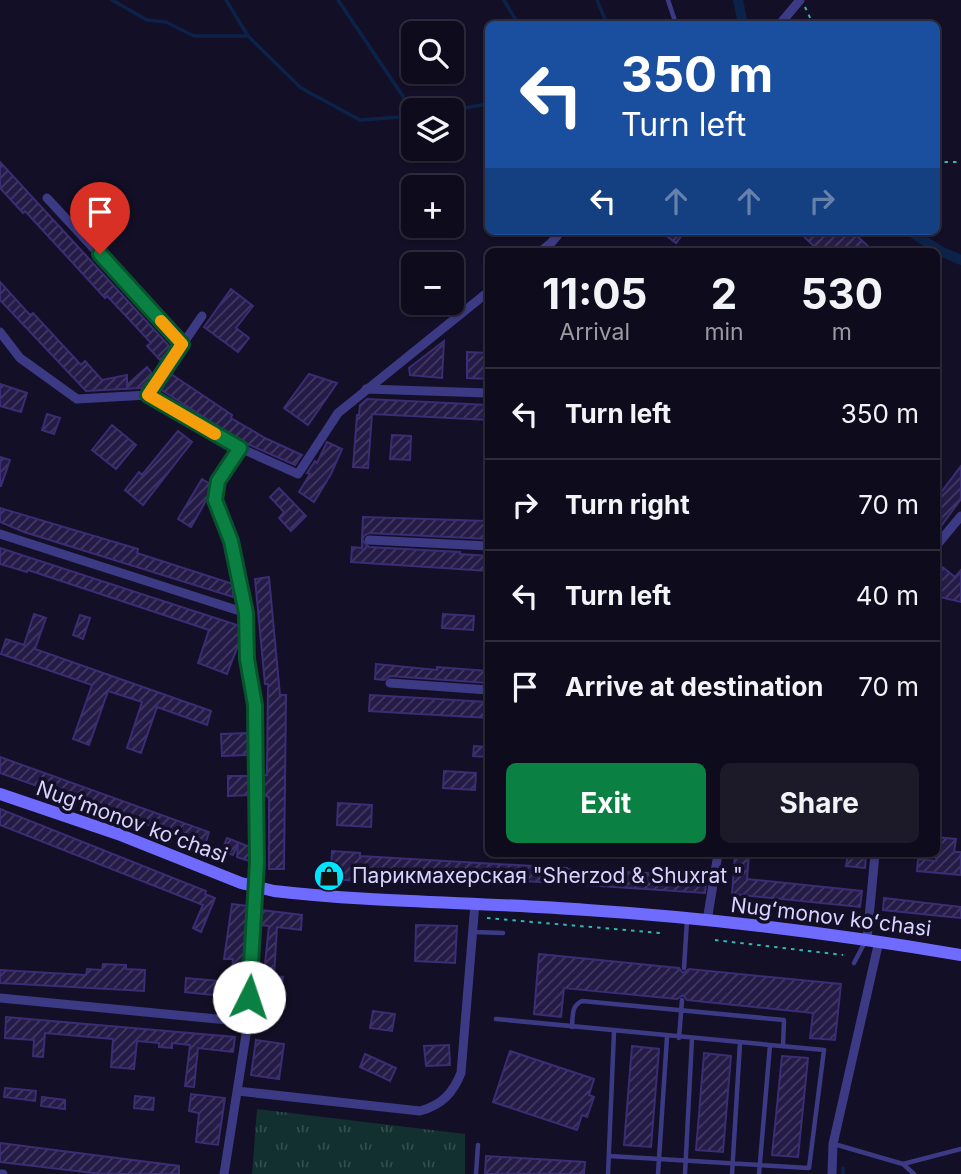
<!DOCTYPE html>
<meta charset="utf-8">
<style>
:root{--surface:#0e0b1c;--page:#1c1929;--text:#f1f3f6;--muted:#9b9ba3;--line:#2e2b3b;--accent:#0b8043}
body{margin:0;font-family:Inter,sans-serif;background:var(--page);color:var(--text);height:100vh;display:flex;flex-direction:column;font-size:26px;white-space:nowrap}
*{box-sizing:border-box;margin:0}
p{font-size:23px;color:var(--muted)}
.icon{flex:none;width:38px;height:38px;fill:none;stroke:currentColor;stroke-width:2;stroke-linecap:round;stroke-linejoin:round}
.map{position:relative;flex:1;overflow:hidden}
.sheet{position:absolute;left:485px;top:248px;width:455px;height:609px;display:flex;flex-direction:column;background:var(--surface);border-radius:10px;box-shadow:0 2px 5px #0004,0 0 0 2px var(--line)}
.sheet>*{flex:none}
.hud{position:absolute;left:485px;top:21px;width:455px;height:214px;border-radius:10px;box-shadow:0 2px 5px #0004,0 0 0 2px var(--line);background:#1a4fa0;color:#fff;overflow:hidden}
.buttons{position:absolute;left:401px;top:21px;display:grid;gap:14px}
.buttons a{display:grid;place-items:center;width:63px;height:63px;border-radius:10px;background:var(--surface);box-shadow:0 2px 5px #0004,0 0 0 2px var(--line);font-size:35px}
.pin{position:absolute;display:grid;place-items:center;width:60px;height:60px;color:#fff;margin:-72px -30px;border-radius:50% 50% 50% 0;rotate:-45deg;box-shadow:0 0 7px #0007}
.pin .icon{rotate:45deg}
.me{position:absolute;width:77px;margin:-38px;rotate:4deg;stroke-linejoin:round;filter:drop-shadow(0 0 5px #0008)}
.turn{display:flex;align-items:center;gap:24px;height:147px;padding:0 21px;font-size:32px}
.turn .icon{width:91px;height:91px;stroke-width:2.5}
.turn b{display:block;font-size:49px;line-height:60px}
.lanes{display:flex;align-items:center;height:66px;padding:0 21px;background:#0003;justify-content:center;gap:35px;direction:ltr}
.lanes .off{opacity:.35}
.eta{display:flex;justify-content:space-evenly;align-items:center;height:119px;text-align:center}
.eta b{font-size:42px;font-weight:700;line-height:49px}
.primary-button{display:flex;gap:14px;margin-top:auto;padding:14px 21px}
.primary-button a{flex:1;height:80px;border-radius:10px;background:var(--accent);color:#fff;font-size:28px;font-weight:700;line-height:80px;text-align:center}
.primary-button a+a{background:var(--page);color:var(--text)}
ul{padding:0;list-style:none}
li{display:flex;align-items:center;gap:21px;height:91px;padding:0 21px;border-top:2px solid var(--line)}
li div{flex:1}
li b{display:block;font-size:26px}
li em{font-style:normal}
.map>svg:first-child{display:block}
</style>
<div class="map">
<svg width="961" height="1174" viewBox="0 0 961 1174">
<defs>
<pattern id="grass-tufts" width="24" height="20" patternUnits="userSpaceOnUse" patternTransform="scale(1.75)"><rect width="24" height="20" fill="#12302f"/><path d="M3 7l-1-3M5 7V3M7 7l1-3M15 17l-1-3M17 17v-4M19 17l1-3" fill="none" stroke="#344d4e"/></pattern>
<pattern id="building-hatch" width="6" height="6" patternUnits="userSpaceOnUse" patternTransform="scale(1.75)"><rect width="6" height="6" fill="#241b47"/><path d="M-1 1l2-2M0 6l6-6M5 7l2-2" fill="none" stroke="#433b63"/></pattern>
</defs>
<rect width="100%" height="100%" fill="#130f26"/>
<!-- grass -->
<path fill="url(#grass-tufts)" d="M257 1109 465 1134V1174H252Z"/>
<g fill="none" stroke-linecap="round" stroke-linejoin="round">
<!-- stream -->
<path stroke="#0c2248" stroke-width="3.5" d="M112 0 147 20 166 22 194 36H248
M226 0 248 36 301 88 360 120 413 116
M338 0 413 111
M504 0 518 24
M597 0 607 24
M452 110 488 104
M843 1174V1168"/>
<!-- canal -->
<path stroke="#0c2248" stroke-width="10" d="M738 0 743 24
M910 231 940 251 961 260"/>
</g>
<!-- building -->
<path fill="url(#building-hatch)" stroke="#3b2d73" stroke-width="2" d="M0 162 171 348 160 360 147 346 151 343 127 317 107 296 105 298 25 211 23 213 0 188Z
M660 231H685L676 243Z
M798 231H852L874 252H820Z
M0 282 30 315 33 313 81 365 85 361 102 380 127 375V385L147 367 153 375 141 388 86 391 0 300Z
M231 289 253 306 236 328 249 338 238 352 204 327Z
M444 341 442 378 410 375 409 368Z
M467 352 488 353V379L467 378Z
M171 374 232 415 231 418 265 438 302 455 295 465 243 442 160 389Z
M309 374 337 383 308 425 284 408Z
M0 384 27 393 21 412 0 406Z
M367 399 488 405V420L372 414 368 468 353 467 357 415H359L360 405Z
M47 414 60 418 54 434 42 430Z
M112 425 136 445 116 469 92 450Z
M178 431 192 442 143 505 125 490 139 472 142 475Z
M392 435 411 436 410 460 390 459Z
M327 442 342 449 331 474 314 502 299 492 310 474 307 473 315 461 317 463Z
M0 457 10 460 1 486H0Z
M961 466V499L936 533V499Z
M202 479 210 484 208 497 191 527 178 519Z
M279 488 306 516 291 531 279 518 284 512 270 497Z
M0 508 138 549 137 553 233 584V597L24 532 0 522Z
M363 517 488 521V539L369 533 364 536 362 540Z
M362 540 369 547 460 552V554L488 556V571L351 562 352 547 362 548Z
M0 548 240 626V640L227 674 198 663 209 630 28 570 27 572 0 564Z
M936 562 955 577 961 570V602L936 596Z
M269 577 280 695H286L284 869H269V797L263 795V775H267L268 684H265L255 579Z
M34 614 46 618 35 649 211 711 207 725 157 707 141 753 127 748 142 702 108 691 89 745 73 739 92 685 1 654 6 639 24 645Z
M443 614 474 616 473 630 442 628Z
M80 615 90 618 83 639 73 635Z
M376 664 437 670V667L488 671V683L390 676 384 680 375 679Z
M370 695 488 702V718L369 711Z
M247 733 248 755 222 756 221 734Z
M474 746 488 747V757L473 756Z
M0 757 209 832 205 845 0 773Z
M444 771 476 773 475 790 443 788Z
M228 776H249V795L228 796Z
M338 803 372 805 371 827 337 825Z
M0 809 206 891 205 894 215 898 201 932 193 928 203 905 0 825Z
M936 837 956 839 954 852H961V875L917 871 918 859 936 861Z
M227 838 250 847 249 861 237 857 238 843 233 855 222 851Z
M332 851 360 853V856L567 868V869L707 876 705 893 359 870 357 881 321 878V870H331Z
M735 854H749L747 879 862 891 860 907 732 894Z
M848 854H866L865 868 846 866Z
M884 898 961 907V918L883 910Z
M232 904 248 906 242 998 185 992 186 978 231 982 233 959H224Z
M261 910 302 915 301 930 277 927 274 976 283 977 278 1014 260 1011 269 926 261 925Z
M416 925 457 926 455 963 415 961Z
M539 954 679 968 683 973 689 969 841 984 835 1040 810 1038 813 1013 687 1000 683 995 677 999 564 988 561 1017 534 1014Z
M103 964 126 965V969L145 970 144 991 0 983V970L86 975 87 969 102 970Z
M373 1011 395 1014 392 1031 370 1028Z
M6 1017 235 1037 233 1052 198 1048 194 1087 185 1086 190 1045 172 1043V1048L159 1047V1043L137 1041 134 1069 111 1067 113 1039 45 1033 43 1057 33 1056 34 1040 5 1038Z
M256 1040 284 1044 279 1079 251 1075Z
M449 1045 450 1065 426 1066 424 1046Z
M632 1046 659 1049 651 1147 624 1145Z
M510 1051 594 1079 589 1095 594 1097 587 1117 582 1115 577 1130 493 1102Z
M704 1053 731 1056 723 1152 696 1150Z
M365 1054 396 1068 390 1081 360 1067Z
M782 1056 808 1058 798 1157 772 1155Z
M5 1088 36 1091 35 1101 4 1097Z
M191 1094 225 1098 218 1145 196 1142 199 1113 189 1111Z
M135 1096 154 1098 153 1110 134 1108Z
M42 1097 65 1100V1109L41 1106Z
M0 1143 179 1166V1174H102L0 1162Z
M486 1156 585 1162 584 1174H485Z"/>
<g fill="none" stroke-linecap="round" stroke-linejoin="round">
<!-- path -->
<path stroke="#2fb8b0" stroke-width="2" stroke-dasharray="3.5 5" stroke-linecap="butt" d="M805 7 813 24
M936 162H961
M779 915 818 921
M487 918 660 933
M715 940 843 955"/>
<!-- lane -->
<path stroke="#3d3a85" stroke-width="4.5" d="M668 0 676 24
M474 932 503 933
M854 963 865 942
M684 968 687 920
M496 1019 824 1050 809 1168 609 1156
M572 1027C573 1016 571 1006 582 1001L784 1020 783 1046
M679 1038 682 1000
M834 1144 903 1164 914 1174
M903 1164 961 1149
M476 1174 478 1145
M608 1174 614 1032
M658 1174 667 1037
M685 1174 692 1039
M732 1174 740 1043
M759 1174 770 1045"/>
<!-- street -->
<path stroke="#3d3a85" stroke-width="9" d="M780 24 800 0
M47 198 182 344
M540 252 551 243 561 231
M0 332 20 358 77 399 148 395 240 448 298 474 338 413 488 292
M366 389 488 393
M148 395 202 316
M0 534 246 613
M369 540 488 546
M936 546 961 516
M390 683 488 690
M707 921 718 854
M867 939 875 854
M0 998 248 1022
M237 1091 420 1111C442 1105 453 1093 461 1073L475 903
M0 1174H3
M224 1174 248 1022 257 863 255 705 248 659 246 613 231 541 215 500 218 481 240 448
M832 1174 833 1144 879 941"/>
<!-- secondary -->
<path stroke="#6f6bff" stroke-width="12" d="M0 794 118 834 241 883 274 891C377 903 483 902 587 910 712 918 837 934 961 955"/>
</g>
<g fill="none" stroke-linecap="round" stroke-linejoin="round">
<!-- route casing -->
<g stroke="#07532c" stroke-width="18">
<path id="route" d="M100 254 182 344 148 395 240 448 218 481 215 500 231 541 246 613 247 659 255 705 257 863 249 997"/>
</g>
<!-- route -->
<use href="#route" stroke="#0b8043" stroke-width="12"/>
<!-- slow -->
<path stroke="#f59e0b" stroke-width="12" d="M161 321 182 344 148 395 215 434"/>
</g>
<!-- icons -->
<defs>
<g id="shop-disc" transform="scale(1.575)"><circle r="9.5" fill="#00e5ff" stroke="#130f26"/><path d="M-5-2.5h2.3a2.7 3.5 0 0 1 5.4 0H5L5.5 6h-11ZM-1.5-2.5h3a1.5 2.3 0 0 0-3 0Z" fill="#111"/></g>
</defs>
<g fill-rule="evenodd">
<use href="#shop-disc" x="329" y="876"/>
</g>
<g text-anchor="middle" stroke-width="7" stroke-linejoin="round" paint-order="stroke">
<!-- street labels -->
<g font-size="21" fill="#d9d4ff" stroke="#130f26">
<text transform="translate(132 822) rotate(20)" y="7">Nugʻmonov koʻchasi</text>
<text transform="translate(831 917) rotate(7)" y="7">Nugʻmonov koʻchasi</text>
</g>
<!-- poi labels -->
<g font-size="21" fill="#d9d4ff" stroke="#130f26" text-anchor="start">
<text x="352" y="883">Парикмахерская "Sherzod &amp; Shuxrat "</text>
</g>
</g>
</svg>
<div class="buttons">
<a><svg class="icon" aria-label="search" viewBox="0 0 24 24"><circle cx="10" cy="10" r="6"/><path d="M15 15l6 6"/></svg></a>
<a><svg class="icon" aria-label="layers" viewBox="0 0 24 24"><path d="M12 4l9 5-9 5-9-5zM3 14l9 5 9-5"/></svg></a>
<a>+</a>
<a>−</a>
</div>
<div class="pin" style="left:100px;top:254px;background:#d93025"><svg class="icon" aria-label="arrive" viewBox="0 0 24 24"><path d="M6 21V4h12l-3 4 3 4H6"/></svg></div>
<svg class="me" style="left:249px;top:997px" viewBox="-20 -20 40 40"><circle r="19" fill="#fff"/><path d="M0-13L10 11 0 6-10 11z" fill="#0b8043"/></svg>
<div class="hud">
<div class="turn"><svg class="icon" aria-label="left" viewBox="0 0 24 24"><path d="M17 20v-9H6M10 6l-5 5 5 5"/></svg><div><b>350 m</b>Turn left</div></div>
<div class="lanes"><svg class="icon" aria-label="left" viewBox="0 0 24 24"><path d="M17 20v-9H6M10 6l-5 5 5 5"/></svg><svg class="icon off" aria-label="ahead" viewBox="0 0 24 24"><path d="M12 20V5M6 11l6-6 6 6"/></svg><svg class="icon off" aria-label="ahead" viewBox="0 0 24 24"><path d="M12 20V5M6 11l6-6 6 6"/></svg><svg class="icon off" aria-label="right" viewBox="0 0 24 24"><path d="M7 20v-9h11M14 6l5 5-5 5"/></svg></div>
</div>
<section class="sheet">
<div class="eta">
<div><b>11:05</b><p>Arrival</p></div>
<div><b>2</b><p>min</p></div>
<div><b>530</b><p>m</p></div>
</div>
<ul>
<li><svg class="icon" aria-label="left" viewBox="0 0 24 24"><path d="M17 20v-9H6M10 6l-5 5 5 5"/></svg><div><b>Turn left</b></div><em>350 m</em></li>
<li><svg class="icon" aria-label="right" viewBox="0 0 24 24"><path d="M7 20v-9h11M14 6l5 5-5 5"/></svg><div><b>Turn right</b></div><em>70 m</em></li>
<li><svg class="icon" aria-label="left" viewBox="0 0 24 24"><path d="M17 20v-9H6M10 6l-5 5 5 5"/></svg><div><b>Turn left</b></div><em>40 m</em></li>
<li><svg class="icon" aria-label="arrive" viewBox="0 0 24 24"><path d="M6 21V4h12l-3 4 3 4H6"/></svg><div><b>Arrive at destination</b></div><em>70 m</em></li>
</ul>
<div class="primary-button"><a>Exit</a><a>Share</a></div>
</section>
</div>
